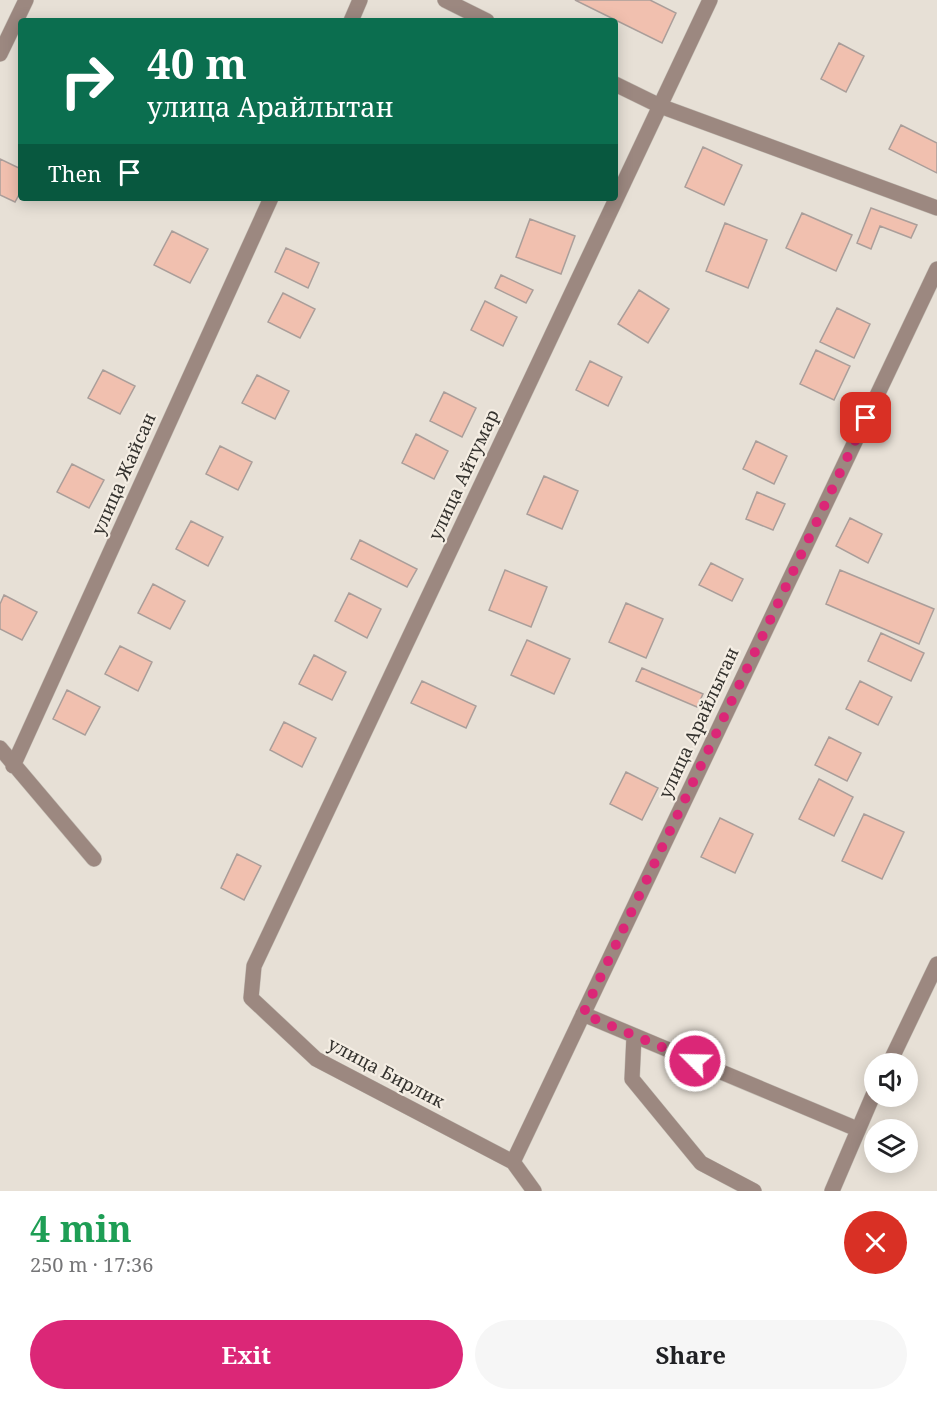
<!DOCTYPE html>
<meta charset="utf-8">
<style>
:root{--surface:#fff;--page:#f6f6f6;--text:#202124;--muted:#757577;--accent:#db2777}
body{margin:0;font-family:"Noto Serif",serif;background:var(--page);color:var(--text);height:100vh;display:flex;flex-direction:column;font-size:22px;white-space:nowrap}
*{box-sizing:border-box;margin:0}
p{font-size:20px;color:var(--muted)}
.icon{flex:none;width:33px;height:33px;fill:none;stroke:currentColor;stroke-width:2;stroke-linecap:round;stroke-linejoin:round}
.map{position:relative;height:1191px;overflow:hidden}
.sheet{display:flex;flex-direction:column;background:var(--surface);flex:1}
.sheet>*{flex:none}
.hud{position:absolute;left:18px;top:18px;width:600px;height:183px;border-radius:6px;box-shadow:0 3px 15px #0003;background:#0b6e4f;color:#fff;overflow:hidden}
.tools{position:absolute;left:864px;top:1053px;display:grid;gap:12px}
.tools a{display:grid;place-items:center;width:54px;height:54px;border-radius:50%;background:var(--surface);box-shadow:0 3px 15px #0003;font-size:30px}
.pin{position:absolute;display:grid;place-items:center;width:51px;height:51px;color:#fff;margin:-26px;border-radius:12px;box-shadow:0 3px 9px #0006}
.me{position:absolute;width:66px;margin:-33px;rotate:293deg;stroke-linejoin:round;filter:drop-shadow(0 0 4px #0008)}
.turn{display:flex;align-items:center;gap:21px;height:126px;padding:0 30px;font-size:27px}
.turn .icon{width:78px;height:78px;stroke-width:2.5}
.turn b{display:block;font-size:42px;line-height:51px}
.then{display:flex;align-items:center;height:57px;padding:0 30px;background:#0003;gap:12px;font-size:22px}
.round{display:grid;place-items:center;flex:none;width:63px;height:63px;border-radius:32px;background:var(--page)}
.head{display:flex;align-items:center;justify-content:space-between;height:102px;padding:0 30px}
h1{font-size:36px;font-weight:700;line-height:45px;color:#1e9e55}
.action{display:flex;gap:12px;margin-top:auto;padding:12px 30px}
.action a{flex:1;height:69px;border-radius:36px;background:var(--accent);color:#fff;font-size:24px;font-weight:700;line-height:69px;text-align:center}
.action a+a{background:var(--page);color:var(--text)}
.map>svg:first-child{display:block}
</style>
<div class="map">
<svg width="937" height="1191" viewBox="0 0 937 1191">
<rect width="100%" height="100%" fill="#e7e0d6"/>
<!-- building -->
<path fill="#f1c0af" stroke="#aa9e9a" stroke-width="1.5" d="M575 0H650L676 13 662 43Z
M839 43 864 56 846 92 821 79Z
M901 125 937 143V173L889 149Z
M703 147 742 165 724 205 685 187Z
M0 159 21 169V191L15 202 0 195Z
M871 208 917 225 911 238 880 226 871 249 857 243Z
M802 213 852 235 836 271 786 248Z
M530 219 575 236 561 274 516 257Z
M725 223 767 240 748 288 706 271Z
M172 231 208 249 190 283 154 265Z
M286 248 319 263 308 288 275 272Z
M501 275 533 290 526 303 495 288Z
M639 290 669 309 648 343 618 324Z
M283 293 315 309 300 338 268 322Z
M485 301 517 317 503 346 471 330Z
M837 308 870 324 854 358 820 342Z
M816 350 850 366 834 400 800 384Z
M590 361 622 377 608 406 576 390Z
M103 370 135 386 120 414 88 398Z
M257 375 289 391 275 419 242 403Z
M444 392 476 408 462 437 430 421Z
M416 434 448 451 434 479 402 463Z
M756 441 787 456 774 484 743 469Z
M220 446 252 462 238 490 206 474Z
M72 464 104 480 89 508 57 492Z
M544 476 578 491 562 529 527 514Z
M757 492 785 504 773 530 746 519Z
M850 518 882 534 868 563 836 546Z
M191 521 223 537 208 566 176 549Z
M360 540 417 569 407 587 351 559Z
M711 563 743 579 732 601 699 585Z
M505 570 547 587 531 627 489 610Z
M840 570 934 609 919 644 826 604Z
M153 584 185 601 170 629 138 613Z
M349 593 381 609 367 638 335 621Z
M4 595 37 612 22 640 0 629V604Z
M626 603 663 619 646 658 609 642Z
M881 633 924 653 911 681 868 661Z
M527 640 570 659 554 694 511 675Z
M120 646 152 662 138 691 105 674Z
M314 655 346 672 332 700 299 684Z
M642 668 703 694 697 707 636 681Z
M422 681 476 706 466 728 411 703Z
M860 681 892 697 878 725 846 709Z
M67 690 100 707 85 735 53 719Z
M284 722 316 738 302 767 270 750Z
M829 737 861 753 847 781 815 765Z
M626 772 658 788 642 820 610 804Z
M819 779 853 797 834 836 799 819Z
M864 814 904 832 882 879 842 861Z
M720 818 753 834 735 873 701 857Z
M237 854 261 866 244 900 221 888Z"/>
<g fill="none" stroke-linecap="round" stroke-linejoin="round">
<!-- minor casing -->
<g stroke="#c3bdb4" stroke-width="16">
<path id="minor" d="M445 0 487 21
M351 21 360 0
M0 54 26 0
M615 84 660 106 937 208
M0 748 94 859
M13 766 271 198
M583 1014 857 1129
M634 1036 632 1079 701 1163 754 1191
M889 1064 937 964
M513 1162 316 1059 251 998 254 966 710 0
M534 1191 513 1162 937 269
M832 1191 874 1093"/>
</g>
<!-- minor -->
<use href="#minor" stroke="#9c8880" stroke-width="15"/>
</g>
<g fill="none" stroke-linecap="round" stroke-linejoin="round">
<!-- route -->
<path stroke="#db2777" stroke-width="10" stroke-dasharray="0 18" d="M695 1061 583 1014 866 418"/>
</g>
<g text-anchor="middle" stroke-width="4.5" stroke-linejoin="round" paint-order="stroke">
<!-- street labels -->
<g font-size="18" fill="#34322e" stroke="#f4ede3">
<text transform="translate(124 474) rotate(-66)" y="6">улица Жайсан</text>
<text transform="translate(464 475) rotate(-65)" y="6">улица Айтумар</text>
<text transform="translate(699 723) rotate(-65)" y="6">улица Арайлытан</text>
<text transform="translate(386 1073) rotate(28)" y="6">улица Бирлик</text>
</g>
</g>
</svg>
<div class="tools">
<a><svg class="icon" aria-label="sound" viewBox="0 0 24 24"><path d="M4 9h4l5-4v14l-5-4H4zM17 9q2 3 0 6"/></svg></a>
<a><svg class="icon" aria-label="layers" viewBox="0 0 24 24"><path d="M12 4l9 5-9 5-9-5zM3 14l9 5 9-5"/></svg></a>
</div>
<div class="pin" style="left:866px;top:418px;background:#d93025"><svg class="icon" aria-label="arrive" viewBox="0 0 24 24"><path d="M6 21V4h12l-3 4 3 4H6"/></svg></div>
<svg class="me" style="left:695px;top:1061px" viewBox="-20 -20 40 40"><circle r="17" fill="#db2777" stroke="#fff" stroke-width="3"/><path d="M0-11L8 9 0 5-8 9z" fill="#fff"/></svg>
<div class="hud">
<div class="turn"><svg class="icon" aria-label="right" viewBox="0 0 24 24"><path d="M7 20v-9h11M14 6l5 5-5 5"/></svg><div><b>40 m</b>улица Арайлытан</div></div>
<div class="then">Then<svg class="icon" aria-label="arrive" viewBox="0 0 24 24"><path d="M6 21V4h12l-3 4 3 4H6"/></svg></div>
</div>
</div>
<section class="sheet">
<div class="head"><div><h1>4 min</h1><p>250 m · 17:36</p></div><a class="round" style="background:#d93025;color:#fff"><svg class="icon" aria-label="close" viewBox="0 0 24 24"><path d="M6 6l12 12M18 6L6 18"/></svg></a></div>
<div class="action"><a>Exit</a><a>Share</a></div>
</section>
